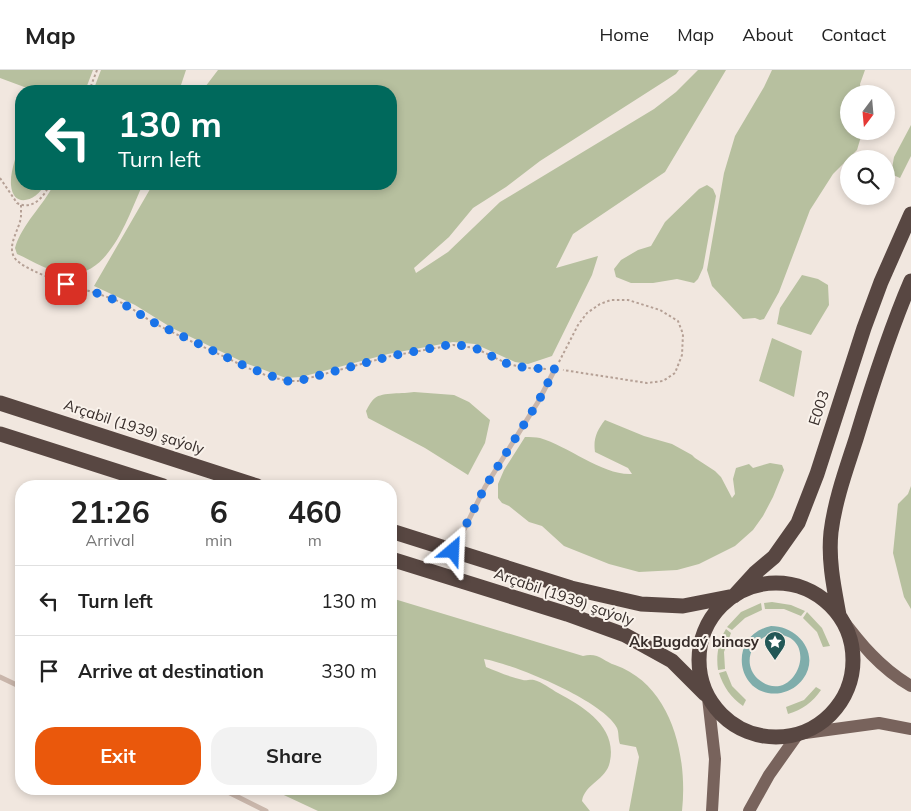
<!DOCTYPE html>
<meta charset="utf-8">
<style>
:root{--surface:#fff;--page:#f2f2f2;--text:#222;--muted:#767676;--line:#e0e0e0;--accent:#ea580c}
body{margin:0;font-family:Mulish,sans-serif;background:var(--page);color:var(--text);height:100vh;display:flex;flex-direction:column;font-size:19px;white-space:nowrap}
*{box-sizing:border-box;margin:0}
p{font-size:16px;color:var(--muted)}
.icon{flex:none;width:28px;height:28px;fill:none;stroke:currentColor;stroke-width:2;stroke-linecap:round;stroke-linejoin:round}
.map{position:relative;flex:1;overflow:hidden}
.sheet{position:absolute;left:15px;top:410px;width:382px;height:315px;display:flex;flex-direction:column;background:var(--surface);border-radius:20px;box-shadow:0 2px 8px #0003}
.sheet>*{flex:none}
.banner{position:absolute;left:15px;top:15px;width:382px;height:105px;border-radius:20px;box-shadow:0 2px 8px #0003;background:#00695c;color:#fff;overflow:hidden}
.needle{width:32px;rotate:196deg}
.controls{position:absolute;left:840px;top:15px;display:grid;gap:10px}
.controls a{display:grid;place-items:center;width:55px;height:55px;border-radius:50%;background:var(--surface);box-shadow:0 2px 8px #0003;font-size:25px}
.pin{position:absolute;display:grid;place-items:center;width:42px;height:42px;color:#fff;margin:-21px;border-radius:10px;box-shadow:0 2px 8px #0006}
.me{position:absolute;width:55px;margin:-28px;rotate:26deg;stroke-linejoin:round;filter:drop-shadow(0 0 4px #0008)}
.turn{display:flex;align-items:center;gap:18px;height:105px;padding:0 20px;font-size:22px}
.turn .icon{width:65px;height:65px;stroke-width:2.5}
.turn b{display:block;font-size:35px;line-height:42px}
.eta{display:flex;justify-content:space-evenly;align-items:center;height:85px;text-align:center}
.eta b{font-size:30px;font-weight:700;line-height:35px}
.button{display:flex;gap:10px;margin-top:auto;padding:10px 20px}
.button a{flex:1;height:58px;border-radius:20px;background:var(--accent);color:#fff;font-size:20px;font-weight:700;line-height:58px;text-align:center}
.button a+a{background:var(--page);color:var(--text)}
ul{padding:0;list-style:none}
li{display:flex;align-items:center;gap:15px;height:70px;padding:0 20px;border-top:1px solid var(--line)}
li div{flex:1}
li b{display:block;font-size:19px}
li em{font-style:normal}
header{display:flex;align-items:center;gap:30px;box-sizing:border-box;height:70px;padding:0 25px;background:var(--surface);border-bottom:1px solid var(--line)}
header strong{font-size:24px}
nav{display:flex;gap:28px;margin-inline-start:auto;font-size:18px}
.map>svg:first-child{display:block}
</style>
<header>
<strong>Map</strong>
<nav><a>Home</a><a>Map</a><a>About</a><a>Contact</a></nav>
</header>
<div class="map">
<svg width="911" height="741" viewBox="0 0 911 741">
<rect width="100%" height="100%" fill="#f1e7df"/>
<!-- green -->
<path fill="#b7c09f" d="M0 0H93L85 21H35L0 8Z
M101 0H186L179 21H93Z
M218 0H679L676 4 540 91 506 117 473 138 449 167 414 198 416 203 448 182 500 132 654 39 676 22 698 0H726L665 102 573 164 556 198 598 186 592 205 552 286 528 294 515 292 475 274 453 272 388 284 301 307 286 308 245 293 172 258 135 235 94 216 153 114H391V21H202Z
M772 0H865L860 14 861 24H849V61H862V63L857 80 833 104 810 140 779 222 764 249 760 250 755 248 743 249 712 216 707 200 724 103 735 66 764 17Z
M911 55V86L900 108 891 104 894 87Z
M21 70V114H45C38 130 13 140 11 115 10 101 17 84 21 70Z
M54 114H143C129 144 110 207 68 204 51 203 33 191 17 184L15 178C22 154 43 136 54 114Z
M707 115 713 119 716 126 703 198 698 209 694 213 677 209 653 213H631L616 207 614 199 621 190 638 180 651 176 665 152 699 119Z
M802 205 818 209 828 215 829 235 811 265 777 254 780 238Z
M772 268 802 281 794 327 759 311Z
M414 322 454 325 469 332 490 350 485 373 468 405 425 378 368 348 366 341C368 337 371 331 375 328 382 322 404 324 414 322Z
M605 350 644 366 672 374 692 385 695 388 715 401 721 407 732 428 735 424 733 409 736 398 749 394 753 398 770 393 782 395 784 400 773 427 763 446 753 460 735 476 699 494 677 500 639 502 609 494 564 476 542 456 529 452 509 436 502 433 498 428V414L504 400 525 367C530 367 536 367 540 368 568 376 604 406 632 404L628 398 595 382C593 369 597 360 605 350Z
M911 416V539L904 527 893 483 898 434 908 424Z
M391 528 583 586C598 582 603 591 615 595 672 615 688 687 682 741H629L639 687 636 677 620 674C618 669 619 662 617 658 604 631 513 594 484 589L486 597C498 602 510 607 523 610 526 611 530 609 534 610 542 612 551 619 558 623 584 637 617 657 610 691 607 710 585 713 582 731L590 741H318L271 719H391Z
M772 532 791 535 805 541 801 546 784 539H765L764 533Z
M761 533 762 540 745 548 732 560 727 557 741 542Z
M807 542 822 558 830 576 823 577 817 562 803 548Z
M726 559 731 563 724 582 725 599 718 600C716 586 718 572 726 559Z
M726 601 732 616 746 630 743 636C731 628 723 616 719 603Z
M816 617 821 620C813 632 802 640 788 644L786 637 804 630Z"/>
<!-- water -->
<path fill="#7fadab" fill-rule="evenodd" d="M771 556C798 556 821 584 803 609 798 616 790 621 781 623 737 630 725 566 771 556ZM772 564C825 563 794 640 758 609 741 593 752 569 772 564Z"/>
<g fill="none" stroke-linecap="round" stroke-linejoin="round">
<!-- path -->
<path stroke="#b5a095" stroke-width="2" stroke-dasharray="2.5 2.5" stroke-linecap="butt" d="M89 21 97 0
M0 108 17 133C32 141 44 127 50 114
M21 135C21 139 21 143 21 146 20 159 7 174 14 187 24 204 97 222 118 231 131 237 142 246 154 253 173 263 193 272 212 281 237 292 270 312 298 311L391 286 453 275 475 278 508 294 527 298 546 299
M559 292 578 255 587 243 600 234 611 230H628L660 240 678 251 683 264 682 285 675 303 663 311 647 313 563 300"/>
<!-- lane -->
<path stroke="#c9b6ab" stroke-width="5" d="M455 478 485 417 538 332 555 299
M0 607 21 617
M222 719 266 741"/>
<!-- primary -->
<path stroke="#78635c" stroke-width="12" d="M839 545C860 573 880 598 911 616
M708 628 715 689 712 741
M749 741 769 705 798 664 879 653 911 659"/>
<!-- highway -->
<path stroke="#584742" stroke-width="15" d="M0 333 257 416
M0 364 163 416
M391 461 571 518 641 534 683 536 734 526 755 503 774 487 798 453 817 404 864 258 881 212 911 144
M391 489 567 544 625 565 672 591 705 624
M699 590a77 77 0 1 1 154 0a77 77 0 1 1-154 0Z
M839 545C834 518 828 490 831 462 835 430 846 400 856 369 872 316 889 262 911 211"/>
</g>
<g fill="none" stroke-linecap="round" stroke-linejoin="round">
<!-- route -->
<path stroke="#1a73e8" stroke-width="9" stroke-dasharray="0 16.2" d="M66 214 100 224 120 232 153 252 247 297 277 308 288 311H298L391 286 453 274 475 278 508 294 527 298 555 299 538 332 485 417 453 481"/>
</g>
<!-- icons -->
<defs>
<g id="sight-pin" transform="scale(1.125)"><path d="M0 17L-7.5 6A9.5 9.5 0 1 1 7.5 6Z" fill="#225756" stroke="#f9f2eb"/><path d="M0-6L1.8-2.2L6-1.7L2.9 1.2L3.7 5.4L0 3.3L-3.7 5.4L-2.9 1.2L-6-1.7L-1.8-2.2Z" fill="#fff"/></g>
</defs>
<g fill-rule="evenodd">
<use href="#sight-pin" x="775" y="572"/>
</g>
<g text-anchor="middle" stroke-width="4" stroke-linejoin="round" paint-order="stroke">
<!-- street labels -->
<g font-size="15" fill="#372d2a" stroke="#f9f2eb">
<text transform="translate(819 338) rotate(-72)" y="5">E003</text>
<text transform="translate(134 357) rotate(18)" y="5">Arçabil (1939) şaýoly</text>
<text transform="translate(564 527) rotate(19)" y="5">Arçabil (1939) şaýoly</text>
</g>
<!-- poi labels -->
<g font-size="15" font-weight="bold" fill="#372d2a" stroke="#f9f2eb" text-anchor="end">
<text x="759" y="577">Ak Bugdaý binasy</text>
</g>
</g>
</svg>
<div class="controls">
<a><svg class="needle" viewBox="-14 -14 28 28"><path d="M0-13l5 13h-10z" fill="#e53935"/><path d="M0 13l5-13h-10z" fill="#767676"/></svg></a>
<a><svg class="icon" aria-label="search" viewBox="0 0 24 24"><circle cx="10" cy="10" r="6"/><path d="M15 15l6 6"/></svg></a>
</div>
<div class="pin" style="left:66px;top:214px;background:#d93025"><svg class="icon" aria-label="arrive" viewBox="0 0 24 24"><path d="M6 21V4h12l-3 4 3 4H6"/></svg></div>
<svg class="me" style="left:453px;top:481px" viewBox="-20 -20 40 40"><path d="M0-17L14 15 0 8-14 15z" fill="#1a73e8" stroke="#fff" stroke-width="4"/></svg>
<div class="banner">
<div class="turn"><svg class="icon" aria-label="left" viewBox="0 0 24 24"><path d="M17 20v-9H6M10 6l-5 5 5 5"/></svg><div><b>130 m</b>Turn left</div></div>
</div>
<section class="sheet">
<div class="eta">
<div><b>21:26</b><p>Arrival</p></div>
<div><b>6</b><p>min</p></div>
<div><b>460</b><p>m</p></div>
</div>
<ul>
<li><svg class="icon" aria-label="left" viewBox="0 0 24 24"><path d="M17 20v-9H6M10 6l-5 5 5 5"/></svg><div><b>Turn left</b></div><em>130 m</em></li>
<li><svg class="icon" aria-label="arrive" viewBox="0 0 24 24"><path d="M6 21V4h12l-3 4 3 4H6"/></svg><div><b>Arrive at destination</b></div><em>330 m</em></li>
</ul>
<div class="button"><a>Exit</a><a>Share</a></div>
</section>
</div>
